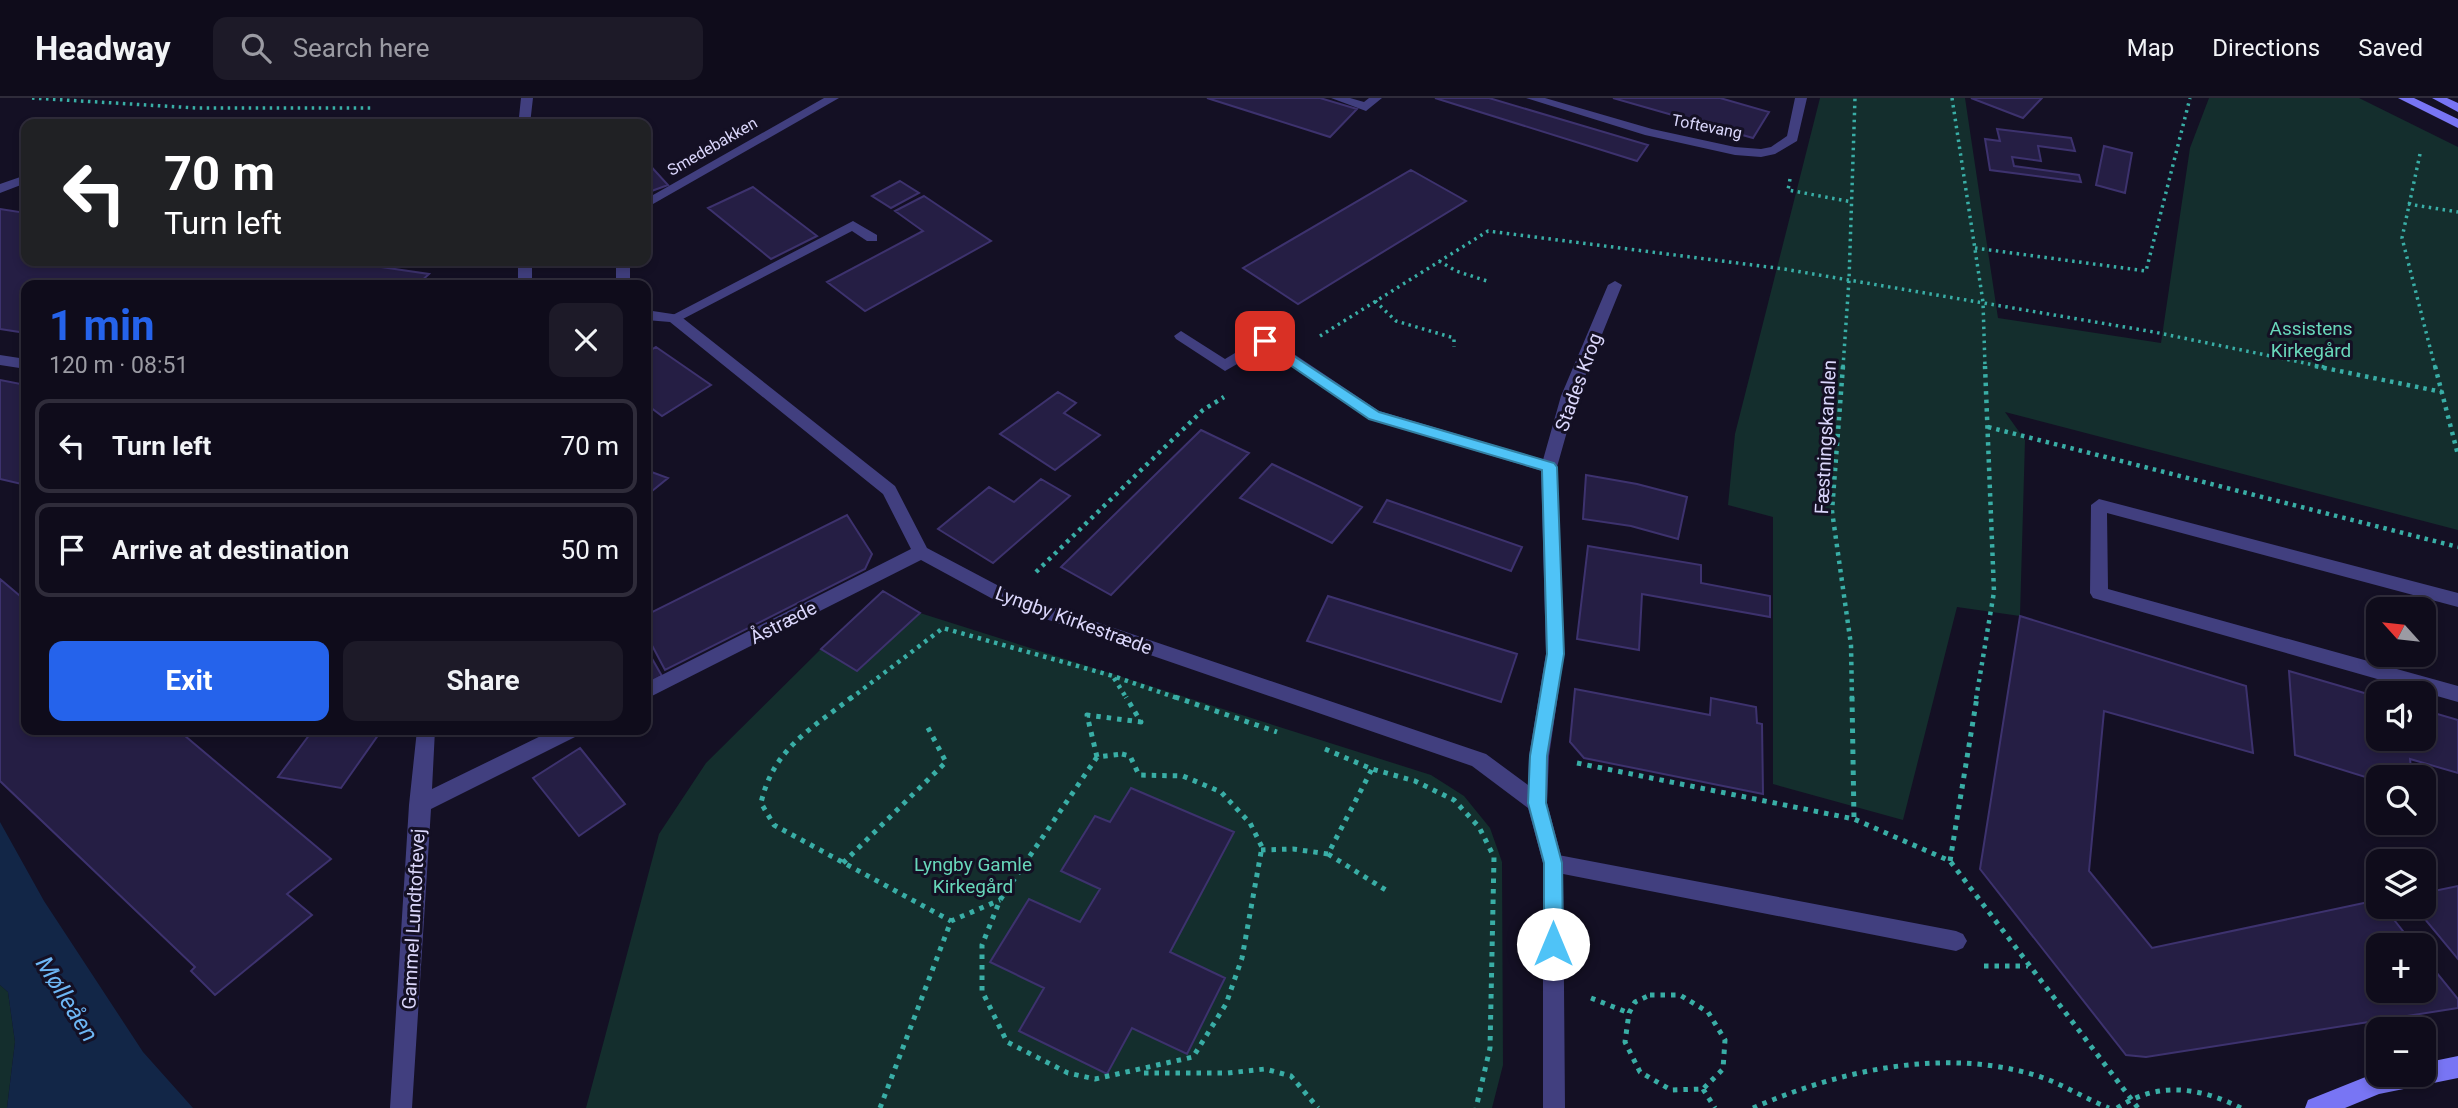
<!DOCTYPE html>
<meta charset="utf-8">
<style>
:root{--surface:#0f0c1b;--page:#1d1a28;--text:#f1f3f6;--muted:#9b9ba3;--line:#2f2c3a;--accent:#2563eb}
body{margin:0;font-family:Roboto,sans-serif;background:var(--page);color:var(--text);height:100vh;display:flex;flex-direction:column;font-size:26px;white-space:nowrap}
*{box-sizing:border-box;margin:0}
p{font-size:23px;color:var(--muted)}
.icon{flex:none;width:38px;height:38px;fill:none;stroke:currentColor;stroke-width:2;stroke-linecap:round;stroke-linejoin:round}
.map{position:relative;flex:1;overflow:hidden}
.panel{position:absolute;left:21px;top:182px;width:630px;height:455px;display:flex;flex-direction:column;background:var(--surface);border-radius:14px;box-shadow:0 4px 10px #0003,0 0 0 2px var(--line)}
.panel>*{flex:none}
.top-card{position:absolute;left:21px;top:21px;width:630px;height:147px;border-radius:14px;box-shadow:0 4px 10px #0003,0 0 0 2px var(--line);background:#202124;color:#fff;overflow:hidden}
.needle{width:46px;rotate:297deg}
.tools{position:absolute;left:2366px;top:499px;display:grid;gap:14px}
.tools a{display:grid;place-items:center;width:70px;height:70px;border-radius:14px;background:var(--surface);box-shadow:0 4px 10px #0003,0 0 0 2px var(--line);font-size:35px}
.pin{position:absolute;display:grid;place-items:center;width:60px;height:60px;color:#fff;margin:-30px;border-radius:14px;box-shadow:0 4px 10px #0006}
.me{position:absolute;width:77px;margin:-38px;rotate:0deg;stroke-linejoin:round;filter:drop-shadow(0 0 5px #0008)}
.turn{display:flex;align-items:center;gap:24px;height:147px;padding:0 28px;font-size:32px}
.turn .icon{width:91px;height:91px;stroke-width:2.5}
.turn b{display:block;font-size:49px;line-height:60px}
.round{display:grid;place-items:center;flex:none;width:74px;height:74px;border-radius:14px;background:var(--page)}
.summary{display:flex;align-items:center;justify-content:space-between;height:119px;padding:0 28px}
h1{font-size:42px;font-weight:700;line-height:52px;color:var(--accent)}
.button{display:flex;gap:14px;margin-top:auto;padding:14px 28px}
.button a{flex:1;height:80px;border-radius:14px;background:var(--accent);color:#fff;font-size:28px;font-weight:700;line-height:80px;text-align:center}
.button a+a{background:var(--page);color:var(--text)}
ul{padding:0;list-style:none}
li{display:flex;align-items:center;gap:21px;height:94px;margin:0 14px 10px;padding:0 14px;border:4px solid var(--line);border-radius:14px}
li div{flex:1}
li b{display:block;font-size:26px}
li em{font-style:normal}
header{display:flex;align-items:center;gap:42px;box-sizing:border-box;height:98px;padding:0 35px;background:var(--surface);border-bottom:2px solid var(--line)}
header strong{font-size:33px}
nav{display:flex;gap:38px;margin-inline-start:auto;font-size:24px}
.search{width:490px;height:63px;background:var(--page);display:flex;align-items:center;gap:18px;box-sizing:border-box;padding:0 24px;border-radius:14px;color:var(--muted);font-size:26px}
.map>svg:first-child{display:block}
</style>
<header>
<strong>Headway</strong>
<div class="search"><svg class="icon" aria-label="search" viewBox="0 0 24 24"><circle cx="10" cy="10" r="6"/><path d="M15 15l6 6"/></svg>Search here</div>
<nav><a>Map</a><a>Directions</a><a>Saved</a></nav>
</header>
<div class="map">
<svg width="2458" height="1010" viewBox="0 0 2458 1010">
<rect width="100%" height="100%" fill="#141024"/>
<!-- green -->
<path fill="#142e2d" d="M1820 0H1965L1998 220 2161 245 2190 50 2209 0H2359L2458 49V432L2005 314 2025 342 2020 518 1957 509 1903 722 1773 686V419L1728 407 1735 336Z
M920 515 1431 677 1464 698 1490 730 1502 764 1503 967 1492 1010H586L659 736 706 665 821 551 858 573Z
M0 887 8 894 15 944 7 1010H0Z"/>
<!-- water -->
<path fill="#122647" d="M0 724 44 803 143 954 193 1010H7L15 944 8 894 0 887Z"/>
<!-- building -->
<path fill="#251e44" stroke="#3d326e" stroke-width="2" d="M1207 0H1320L1357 11 1330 39Z
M1435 0H1489L1648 47 1637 63Z
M1613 0H1720L1769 14 1753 40Z
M1971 0H2042L2023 20Z
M1997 31 2071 40 2075 53 2038 48 2041 63 2012 59 2014 68 2079 77 2081 84 1990 72 1985 41 2000 43Z
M2104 48 2132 55 2125 95 2096 87Z
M646 63 668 87 646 95Z
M1411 72 1466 103 1298 206 1243 170Z
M900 83 919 95 891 110 872 98Z
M753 89 817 138 771 161 708 110Z
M924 98 991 143 865 213 827 184 923 133 895 113Z
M0 111 26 115V163H340L429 176 417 187H26V235L0 231Z
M656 249 711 287 662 318 646 306V255Z
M0 282 26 287V387L0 381Z
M1058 294 1076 305 1064 315 1100 337 1055 372 1000 336Z
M1201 332 1249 355 1111 497 1061 469Z
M1272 366 1362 409 1332 445 1240 400Z
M646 372 668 380 646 398Z
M1586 377 1637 386 1687 399 1678 441 1631 428 1583 421Z
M1041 381 1070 398 993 465 938 431 989 389 1014 404Z
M1387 402 1522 449 1511 473 1374 424Z
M847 417 872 456 865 471 665 572 646 536V517Z
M1588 448 1701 467V485L1770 498V519L1642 496 1639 552 1577 541Z
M0 481 26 503V632H178L331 761 287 796 312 817 215 897 191 873 195 869 0 683Z
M883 493 920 515 857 573 821 551Z
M1328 498 1517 556 1501 604 1307 543Z
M2020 518 2246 588 2253 655 2104 613 2089 773 2152 850 2378 802V808H2383L2414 847H2378V892H2424V859L2458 901V910L2146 959 2126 957 1980 771Z
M646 550 662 578 646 586Z
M2289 573 2378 599V640H2424V612L2458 622V675L2410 661 2412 679 2393 673 2394 679H2378V683L2295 657Z
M1575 591 1710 617 1711 600 1756 609 1757 625 1762 626 1763 696 1584 660 1570 644Z
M313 632H371L381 633 341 690 278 679Z
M580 650 625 706 579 738 533 680Z
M1131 690 1234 734 1170 854 1225 880 1187 956 1132 930 1107 976 1019 933 1044 890 990 864 1029 801 1080 824 1100 791 1061 773 1095 718 1110 724Z
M2458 788V861L2414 808H2424V795Z"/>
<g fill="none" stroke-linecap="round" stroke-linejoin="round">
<!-- path-far2 -->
<path stroke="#39aea6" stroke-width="3.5" stroke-dasharray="2.5 4.5" stroke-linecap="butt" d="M32 0 196 10H373
M1952 0 1983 204 1985 269
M2420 56 2402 140 2435 269
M1790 81 1788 92 1852 104
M2408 106 2458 114
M1975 150 2146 173 2190 0
M1439 163 1456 173 1487 183
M1375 203 1396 223 1454 240V249
M1320 238 1488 133 1784 171 2154 234 2324 269
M1843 269 1849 182 1855 0"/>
<!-- path-far1 -->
<path stroke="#39aea6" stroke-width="4.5" stroke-dasharray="3.5 5" stroke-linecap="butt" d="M1843 268 1832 413 1851 547 1852 601
M2315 268 2442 294
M2435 268 2458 357
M1988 329 2458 449
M1036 474 1203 312 1224 299
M1114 580 1127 601
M850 601 943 530 1113 578 1180 601
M1976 601 1994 494 1985 268"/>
<!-- path -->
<path stroke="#39aea6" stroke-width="5" stroke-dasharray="4.5 6" stroke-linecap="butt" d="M852 599C811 631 773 651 761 705L774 727 951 823
M1175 599 1277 634
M1852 599 1854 721
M1325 651 1372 671 1415 683 1454 702 1479 729 1494 759 1490 950 1476 1010
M1122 656 1130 658 1139 677 1183 678 1221 694 1250 725 1262 749 1242 860 1226 906 1193 959 1095 981 1068 975 1007 944 982 893V847L1000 802 1097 659Z
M1097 659 1087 617 1141 624 1126 599
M1577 665 1854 721 1950 763 2138 1010
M1261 752 1293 751 1328 756 1372 671
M1328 756 1389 794
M1950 763 1977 599
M843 765 946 664 926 626
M1984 868H2028
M1650 897H1680L1708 914 1725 942 1723 971 1703 991 1671 992 1640 974 1625 944 1629 915 1635 904Z
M1591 900 1629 915
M1144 975H1228L1265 971 1291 978 1318 1010
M1703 991 1715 1010
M880 1010 951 823 1000 802
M1753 1010C1840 972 1947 948 2041 979 2064 987 2086 1001 2109 1010
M2117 1010C2158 983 2199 989 2241 1010"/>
<!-- lane -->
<path fill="#413f7f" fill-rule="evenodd" d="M853 123 877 137V143H867L852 133 679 223 674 225 667 220Z
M1181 233 1225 261 1260 240H1270L1379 313 1555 365 1557 369 1549 375 1369 321 1265 250 1225 273 1176 241 1174 238Z
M0 257 26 261V271L0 267Z
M2099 401 2458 495V509L2107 415 2108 491 2458 588V604L2093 500 2090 495 2091 407Z
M1553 756 1956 833 1963 836 1967 843 1963 850 1956 853 1553 774 1546 771 1543 765 1546 759Z"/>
<!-- street -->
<path fill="#413f7f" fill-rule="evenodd" d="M521 0H533L530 26H392L398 22 519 19Z
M824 0H839L646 110V101Z
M1331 0H1350L1364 4 1369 0H1382L1366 13Z
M1526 0H1545L1652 31 1735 49 1761 51 1771 49 1787 38 1795 0H1807L1797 43 1775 56 1761 59 1735 57 1645 37Z
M26 77V85L0 95V86Z
M518 163H532V187H518Z
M616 163H630V187H616Z
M1615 183 1622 187 1577 298 1557 369 1564 556 1549 658 1547 705 1563 765 1565 1010H1543V765L1528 710 1472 668 1002 506 921 462 646 601V585L911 451 883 396 670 224 646 222V212L679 217 895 388 927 450 1014 496 1486 656 1528 687 1529 658 1546 556 1541 369 1561 298 1608 187Z
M417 632H435L432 691 553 632H579L577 638 431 711 412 1010H390L409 707Z"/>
<!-- secondary -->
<path fill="#7875f4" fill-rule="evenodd" d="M2398 0H2414L2458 21V30Z
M2432 0H2447L2458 5V14Z
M2458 958V980L2379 996 2345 1010H2305L2308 1002 2378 974V976H2424V965Z"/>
</g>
<!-- route -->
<path fill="#4fc3f7" stroke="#337fa1" stroke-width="2" d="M1265 239 1379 314 1554 365 1557 369 1564 556 1547 658 1546 705 1562 765 1563 846 1560 852 1553 855 1547 852 1544 846V765L1528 705 1530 658 1547 556 1542 372 1369 321 1261 247V240Z"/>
<g text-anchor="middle" stroke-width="6" stroke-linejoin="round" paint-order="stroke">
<!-- far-street labels -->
<g font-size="16" fill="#dbd7fc" stroke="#141024">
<text transform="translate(1707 28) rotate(11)" y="6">Toftevang</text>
<text transform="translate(712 48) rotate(-30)" y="6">Smedebakken</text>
</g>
<!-- park labels -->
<g font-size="19" fill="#68d7ba" stroke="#141024">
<text x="2311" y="237">Assistens<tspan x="2311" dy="22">Kirkegård</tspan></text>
<text x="973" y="773">Lyngby Gamle<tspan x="973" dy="22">Kirkegård</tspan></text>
</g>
<!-- street labels -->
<g font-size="19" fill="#dbd7fc" stroke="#141024">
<text transform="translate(1578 284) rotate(-70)" y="7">Stades Krog</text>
<text transform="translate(1825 339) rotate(-87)" y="7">Fæstningskanalen</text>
<text transform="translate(1074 522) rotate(20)" y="7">Lyngby Kirkestræde</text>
<text transform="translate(783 524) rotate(-27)" y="7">Åstræde</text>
<text transform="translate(413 821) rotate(-87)" y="7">Gammel Lundtoftevej</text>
</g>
<!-- near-water labels -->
<g font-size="24" font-style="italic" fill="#6db6f4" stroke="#141024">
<text transform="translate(67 901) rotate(58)" y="8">Mølleåen</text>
</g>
</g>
</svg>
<div class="tools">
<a><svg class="needle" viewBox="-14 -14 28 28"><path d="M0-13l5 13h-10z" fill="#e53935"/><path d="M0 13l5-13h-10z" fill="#9b9ba3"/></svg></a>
<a><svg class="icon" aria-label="sound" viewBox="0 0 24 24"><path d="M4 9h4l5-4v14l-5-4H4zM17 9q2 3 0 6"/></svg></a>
<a><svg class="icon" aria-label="search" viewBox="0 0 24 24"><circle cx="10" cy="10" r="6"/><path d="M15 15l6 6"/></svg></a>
<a><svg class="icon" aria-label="layers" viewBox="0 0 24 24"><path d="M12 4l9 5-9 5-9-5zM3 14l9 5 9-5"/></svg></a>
<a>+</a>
<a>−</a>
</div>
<div class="pin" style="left:1265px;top:243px;background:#d93025"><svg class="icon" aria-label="arrive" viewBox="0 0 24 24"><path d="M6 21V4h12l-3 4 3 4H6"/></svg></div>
<svg class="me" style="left:1553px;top:846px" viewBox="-20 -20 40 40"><circle r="19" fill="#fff"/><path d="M0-13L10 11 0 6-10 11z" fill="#4fc3f7"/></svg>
<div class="top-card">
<div class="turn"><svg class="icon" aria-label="left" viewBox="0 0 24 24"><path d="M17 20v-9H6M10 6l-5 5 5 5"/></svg><div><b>70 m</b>Turn left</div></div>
</div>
<section class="panel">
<div class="summary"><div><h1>1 min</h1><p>120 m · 08:51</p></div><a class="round"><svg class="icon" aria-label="close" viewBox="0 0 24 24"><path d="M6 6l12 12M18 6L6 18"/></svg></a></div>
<ul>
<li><svg class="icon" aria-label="left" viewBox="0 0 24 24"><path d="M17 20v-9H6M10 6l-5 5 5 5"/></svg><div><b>Turn left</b></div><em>70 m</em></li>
<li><svg class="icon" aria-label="arrive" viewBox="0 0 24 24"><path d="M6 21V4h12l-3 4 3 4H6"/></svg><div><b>Arrive at destination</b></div><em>50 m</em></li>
</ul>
<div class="button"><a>Exit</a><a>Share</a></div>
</section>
</div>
